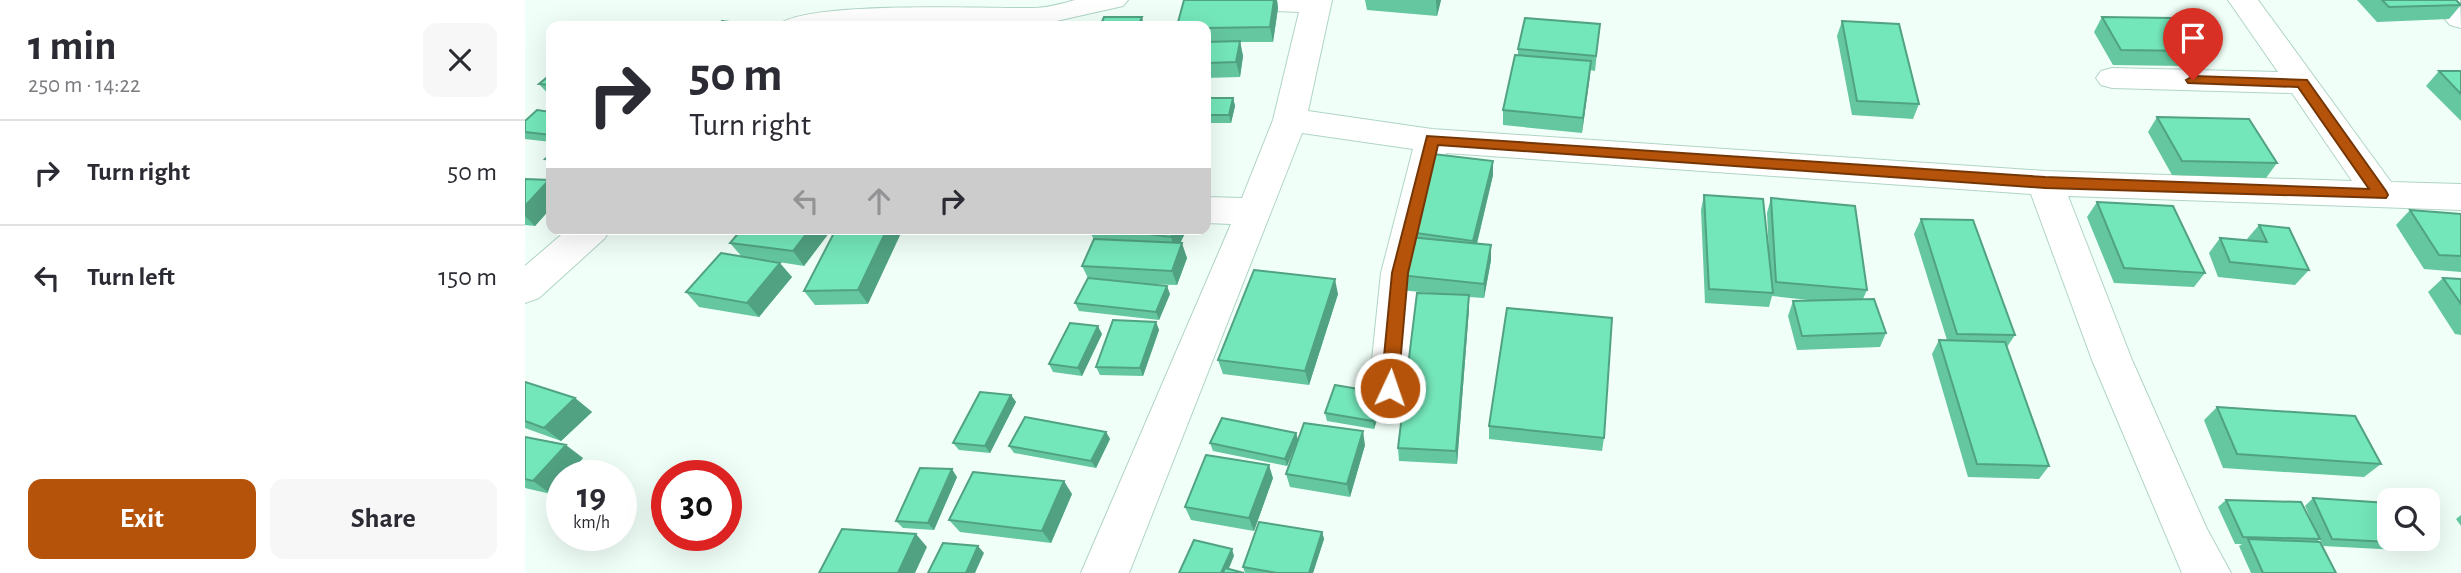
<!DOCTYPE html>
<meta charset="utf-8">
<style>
:root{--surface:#fff;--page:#f7f7f7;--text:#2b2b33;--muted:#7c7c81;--line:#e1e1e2;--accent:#b45309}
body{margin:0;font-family:"Alegreya Sans",sans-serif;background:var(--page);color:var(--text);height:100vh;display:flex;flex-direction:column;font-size:26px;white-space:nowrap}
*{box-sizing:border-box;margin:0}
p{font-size:23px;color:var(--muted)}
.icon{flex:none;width:38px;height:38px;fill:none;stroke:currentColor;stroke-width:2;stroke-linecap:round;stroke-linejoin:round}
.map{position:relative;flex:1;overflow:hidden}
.panel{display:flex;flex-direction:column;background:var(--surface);width:525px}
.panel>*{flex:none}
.guide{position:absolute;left:21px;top:21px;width:665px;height:214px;border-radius:14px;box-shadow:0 7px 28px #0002;background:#fff;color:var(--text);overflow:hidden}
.tools{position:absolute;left:1852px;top:488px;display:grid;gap:14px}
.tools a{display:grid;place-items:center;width:63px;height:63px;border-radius:14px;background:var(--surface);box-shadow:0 7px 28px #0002;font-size:35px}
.speed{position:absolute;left:21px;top:460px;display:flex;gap:14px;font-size:35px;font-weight:700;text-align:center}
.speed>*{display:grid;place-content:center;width:91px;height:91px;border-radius:50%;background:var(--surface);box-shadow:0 7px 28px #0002;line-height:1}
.speed small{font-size:18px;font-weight:400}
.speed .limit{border:10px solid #d22;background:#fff;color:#111}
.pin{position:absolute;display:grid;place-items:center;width:60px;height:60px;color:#fff;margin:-72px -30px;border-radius:50% 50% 50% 0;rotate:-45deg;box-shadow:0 0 7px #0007}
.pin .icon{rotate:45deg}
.me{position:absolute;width:77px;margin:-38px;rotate:3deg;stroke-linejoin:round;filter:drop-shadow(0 0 5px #0008)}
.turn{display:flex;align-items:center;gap:24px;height:147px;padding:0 28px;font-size:32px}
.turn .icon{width:91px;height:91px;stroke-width:2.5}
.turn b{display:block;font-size:49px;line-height:60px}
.lanes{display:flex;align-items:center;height:66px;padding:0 28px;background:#0003;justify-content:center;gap:35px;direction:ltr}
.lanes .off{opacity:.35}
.round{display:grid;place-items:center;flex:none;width:74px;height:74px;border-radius:14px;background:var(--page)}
.overview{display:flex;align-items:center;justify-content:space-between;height:119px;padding:0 28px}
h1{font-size:42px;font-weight:700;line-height:52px}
.action{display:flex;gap:14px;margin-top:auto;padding:14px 28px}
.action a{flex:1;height:80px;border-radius:14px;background:var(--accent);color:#fff;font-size:28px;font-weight:700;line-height:80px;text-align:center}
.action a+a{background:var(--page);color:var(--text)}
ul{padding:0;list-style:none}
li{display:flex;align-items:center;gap:21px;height:105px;padding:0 28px;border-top:2px solid var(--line)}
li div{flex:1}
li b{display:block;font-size:26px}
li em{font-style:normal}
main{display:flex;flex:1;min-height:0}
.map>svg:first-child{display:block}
</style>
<main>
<section class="panel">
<div class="overview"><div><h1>1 min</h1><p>250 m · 14:22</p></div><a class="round"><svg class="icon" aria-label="close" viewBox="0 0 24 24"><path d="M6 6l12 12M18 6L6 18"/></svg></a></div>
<ul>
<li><svg class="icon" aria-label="right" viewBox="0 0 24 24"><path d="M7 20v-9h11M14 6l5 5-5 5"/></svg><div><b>Turn right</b></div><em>50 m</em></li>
<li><svg class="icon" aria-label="left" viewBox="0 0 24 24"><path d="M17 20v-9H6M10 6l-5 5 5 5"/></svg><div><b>Turn left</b></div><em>150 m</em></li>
</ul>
<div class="action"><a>Exit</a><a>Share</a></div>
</section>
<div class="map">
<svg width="1936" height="573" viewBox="0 0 1936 573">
<rect width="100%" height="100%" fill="#f0fff8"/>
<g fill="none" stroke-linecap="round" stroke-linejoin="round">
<!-- minor casing -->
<g stroke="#b0d5c4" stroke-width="2">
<path id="minor" d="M550 0H603L598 6 509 26 349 21 295 26H252C278 0 461 9 508 8 522 8 536 4 550 0Z
M691 0H807L783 111 907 129 1520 171 1827 181 1767 93 1587 88 1576 85 1571 78 1576 71 1587 68 1753 72 1703 0H1733L1866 182 1936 184V210L1543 196 1607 360 1682 529 1706 573H1657L1567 360 1506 194 921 153 894 273 886 388 880 400 865 405 850 400 844 388 856 273 888 149 777 133 604 573H556L706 224 681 223V197L717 198 748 120 774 12 706 9 696 6Z
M1904 0H1935L1936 28 1925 25Z
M43 229H85L80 238 14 298 0 303V266Z"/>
</g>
<!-- minor -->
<use href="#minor" fill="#fff" fill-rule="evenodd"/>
</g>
<!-- wall -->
<path fill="#64c7a0" d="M659 0H752L753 8 748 42H715L718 56 715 77 681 78V26Z
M840 0H916L912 16 842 10Z
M1832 0H1931L1936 5 1924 19 1852 22Z
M1577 17 1671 51 1662 66 1588 65 1569 32Z
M1317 21 1394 104 1388 119 1327 115 1312 36Z
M1075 24 1070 71 1065 70 1057 133 978 125V110L993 55V49Z
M1914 71H1936V121L1901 86Z
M26 74V97L14 84Z
M681 98H708L710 106 706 123H681Z
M26 112V142L0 139V121Z
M1632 117 1752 163 1741 178 1647 175 1623 132Z
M968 175 952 244 966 245V260L959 298 944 297V309L932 464 874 461 873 448 913 294 876 290 874 275 885 238 884 232Z
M0 179 26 183V208L10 226 0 225Z
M1179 195 1244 255 1242 213 1246 198 1342 290 1338 299 1361 333 1355 347 1272 350 1263 316 1268 301H1293L1247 296 1244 307 1180 303 1176 210Z
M1572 202 1680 273 1669 287 1589 283 1562 217Z
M1885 210 1936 214V272L1899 269 1871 225Z
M1396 219 1490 335 1482 347 1524 466 1514 479 1443 477 1407 354 1414 340H1422L1389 234Z
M1734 225 1784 270 1770 285 1693 277 1684 253 1695 238 1723 241 1722 239Z
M307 229 279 266 241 260 267 277 234 317 174 307 161 292 217 257 205 243Z
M311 229 343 304 290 305 279 291Z
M564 229H662L655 243 662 258 652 285 617 284 645 294 634 320 554 311 550 303 563 278 557 266 569 240Z
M1918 278 1936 279V335L1930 334 1903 292Z
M813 294 784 385 698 374 693 360Z
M631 322 634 330 618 376 575 375 571 367Z
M577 334 557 376 528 372 524 364Z
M0 382 50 398 67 412 36 441 0 428Z
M857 393 858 401 849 429 802 421 800 413Z
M486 395 491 402 465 453 434 450 428 443Z
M1692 407 1856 464 1839 477 1698 468 1679 420Z
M964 426 1079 438 1077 451 964 439Z
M581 432 585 439 571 468 489 453 484 446Z
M771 433 773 440 762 466 688 451 685 443Z
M0 437 58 458 26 494 0 488Z
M840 445 825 497 765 487 761 474Z
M432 477 409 530 378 528 371 521Z
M748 478 729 531 666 520 660 507Z
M547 494 526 543 435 532 424 520Z
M1788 498 1884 543 1874 550 1798 546 1795 539 1792 542 1811 573H1726L1714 546 1717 544H1710L1693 507 1701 500 1790 529 1780 506Z
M1936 515V526L1931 519Z
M797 532 799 539 788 573H720L718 567Z"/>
<!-- shaded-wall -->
<path fill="#51a282" d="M749 0H752L753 8 748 42 745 27Z
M911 0H916L912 16 911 1Z
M617 17 619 26H613Z
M715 41 718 56 715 77 711 62Z
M1066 61 1065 76 1057 133 1058 118Z
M708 98 710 106 706 123 704 115Z
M968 161V175L949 255 948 241Z
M24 180 26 183V208L10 226 0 216V206Z
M285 229H307L279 266 268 251Z
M362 229H378L343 304 333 290Z
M650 229H662L651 252 646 237Z
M657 243 662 258 652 285 647 271Z
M966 245V260L959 298V284Z
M255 263 267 277 234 317 222 303Z
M810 279 813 294 784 385 780 371Z
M642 286 645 294 634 320 631 312Z
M944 295V309L932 464 931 451Z
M631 322 634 330 618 376 615 368Z
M573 326 577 334 557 376 553 368Z
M857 393 858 401 849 429 848 421Z
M486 395 491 402 465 453 460 446Z
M50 398 67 412 36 441 19 428Z
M838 431 840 445 825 497 822 484Z
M581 432 585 439 571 468 566 461Z
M771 433 773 440 762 466 760 459Z
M41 445 58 458 42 476H37V482L26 494 8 481Z
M744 465 748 478 729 531 724 518Z
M427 469 432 477 409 530 403 523Z
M539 481 547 494 526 543 517 531Z
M797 532 799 539 788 573H784Z
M391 534 402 547 390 573H373Z
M453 546 459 553 450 573H441Z
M707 549 709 556 702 573H696Z"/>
<!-- building -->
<path fill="#74e7ba" stroke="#51a282" stroke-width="2" d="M659 0H749L745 27 681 28V26H652Z
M1857 0H1931L1936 5 1864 7Z
M579 17H617L613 26H575Z
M1577 17 1649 18 1671 51 1596 50Z
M1000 18 1075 24 1071 56 993 49Z
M197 21 235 26H191Z
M1317 21 1374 24 1394 104 1332 101Z
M715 41 711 62 681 63V42Z
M990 55 1066 61 1058 118 978 110Z
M1914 71H1936V94Z
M26 74V85L14 84Z
M681 98H708L704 115H681Z
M12 110 26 112V135L0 132V121Z
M1632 117 1724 119 1752 163 1657 161Z
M26 154V160L20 159Z
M908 154 968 161 948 241 884 232Z
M0 179 24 180 0 206Z
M1179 195 1238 199 1248 293 1184 289Z
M1246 198 1330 206 1342 290 1251 282Z
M1572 202 1648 206 1680 273 1599 268Z
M1885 210 1936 214V256L1914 255Z
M1396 219 1448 220 1490 335 1432 334Z
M1734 225 1764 228 1784 270 1705 262 1695 238 1742 242Z
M217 229H285L268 251 205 243Z
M311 229H362L333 290 279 291Z
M583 229H650L646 237Z
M884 237 966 245 959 284 874 275Z
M569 239 657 243 647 271 557 266Z
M196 253 255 263 222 303 161 292Z
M729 270 810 279 780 371 693 360Z
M563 278 642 286 631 312 550 303Z
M1918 278 1936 279V304Z
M892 293 944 295 931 451 873 448Z
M1349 299 1361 333 1277 336 1268 301Z
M982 308 1087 318 1079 438 964 426Z
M588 320 631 322 615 368 571 367Z
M545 323 573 326 553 368 524 364Z
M1414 340 1480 342 1524 466 1452 464Z
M0 382 50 398 19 428 0 421Z
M810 385 857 393 848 421 800 413Z
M455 392 486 395 460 446 428 443Z
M1692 407 1830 416 1856 464 1712 454Z
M500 417 581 432 566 461 484 446Z
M697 418 771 433 760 459 685 443Z
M779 423 838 431 822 484 761 474Z
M0 437 41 445 8 481 0 479Z
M681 455 744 465 724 518 660 507Z
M395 468 427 469 403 523 371 521Z
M448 472 539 481 517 531 424 520Z
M1788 498 1863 503 1864 505V539H1881L1884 543 1807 539Z
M1701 500 1776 502 1795 539 1718 537Z
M734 522 797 532 784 573H752L718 567Z
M317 529 391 534 373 573H294Z
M1723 539 1795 542 1811 573H1738Z
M669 540 707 549 696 573H654Z
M418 543 453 546 441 573H403Z
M700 568 719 573H698Z"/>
<!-- route -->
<path fill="#b45309" stroke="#753606" stroke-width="2" d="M1668 76 1782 80 1861 191 1863 195 1861 198 1520 188 913 145 883 273 873 388 871 393H859L856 388 867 273 902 136 1520 177 1844 189 1773 87 1663 83 1661 80Z"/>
</svg>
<div class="tools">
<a><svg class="icon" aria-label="search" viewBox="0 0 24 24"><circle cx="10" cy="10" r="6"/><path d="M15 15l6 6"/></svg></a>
</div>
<div class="speed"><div>19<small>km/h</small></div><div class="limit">30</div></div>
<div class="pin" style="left:1668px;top:80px;background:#d93025"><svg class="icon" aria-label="arrive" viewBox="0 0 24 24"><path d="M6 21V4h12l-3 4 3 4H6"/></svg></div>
<svg class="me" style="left:865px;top:388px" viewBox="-20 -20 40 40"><circle r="17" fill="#b45309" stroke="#fff" stroke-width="3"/><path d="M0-11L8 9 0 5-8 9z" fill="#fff"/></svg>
<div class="guide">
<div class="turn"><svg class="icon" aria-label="right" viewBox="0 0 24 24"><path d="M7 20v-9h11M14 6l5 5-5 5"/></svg><div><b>50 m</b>Turn right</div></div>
<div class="lanes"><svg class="icon off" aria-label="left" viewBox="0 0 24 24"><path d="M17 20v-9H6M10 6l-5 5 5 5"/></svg><svg class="icon off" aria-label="ahead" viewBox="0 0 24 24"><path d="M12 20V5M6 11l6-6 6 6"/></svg><svg class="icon" aria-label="right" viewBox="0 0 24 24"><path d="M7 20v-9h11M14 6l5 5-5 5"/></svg></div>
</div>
</div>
</main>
